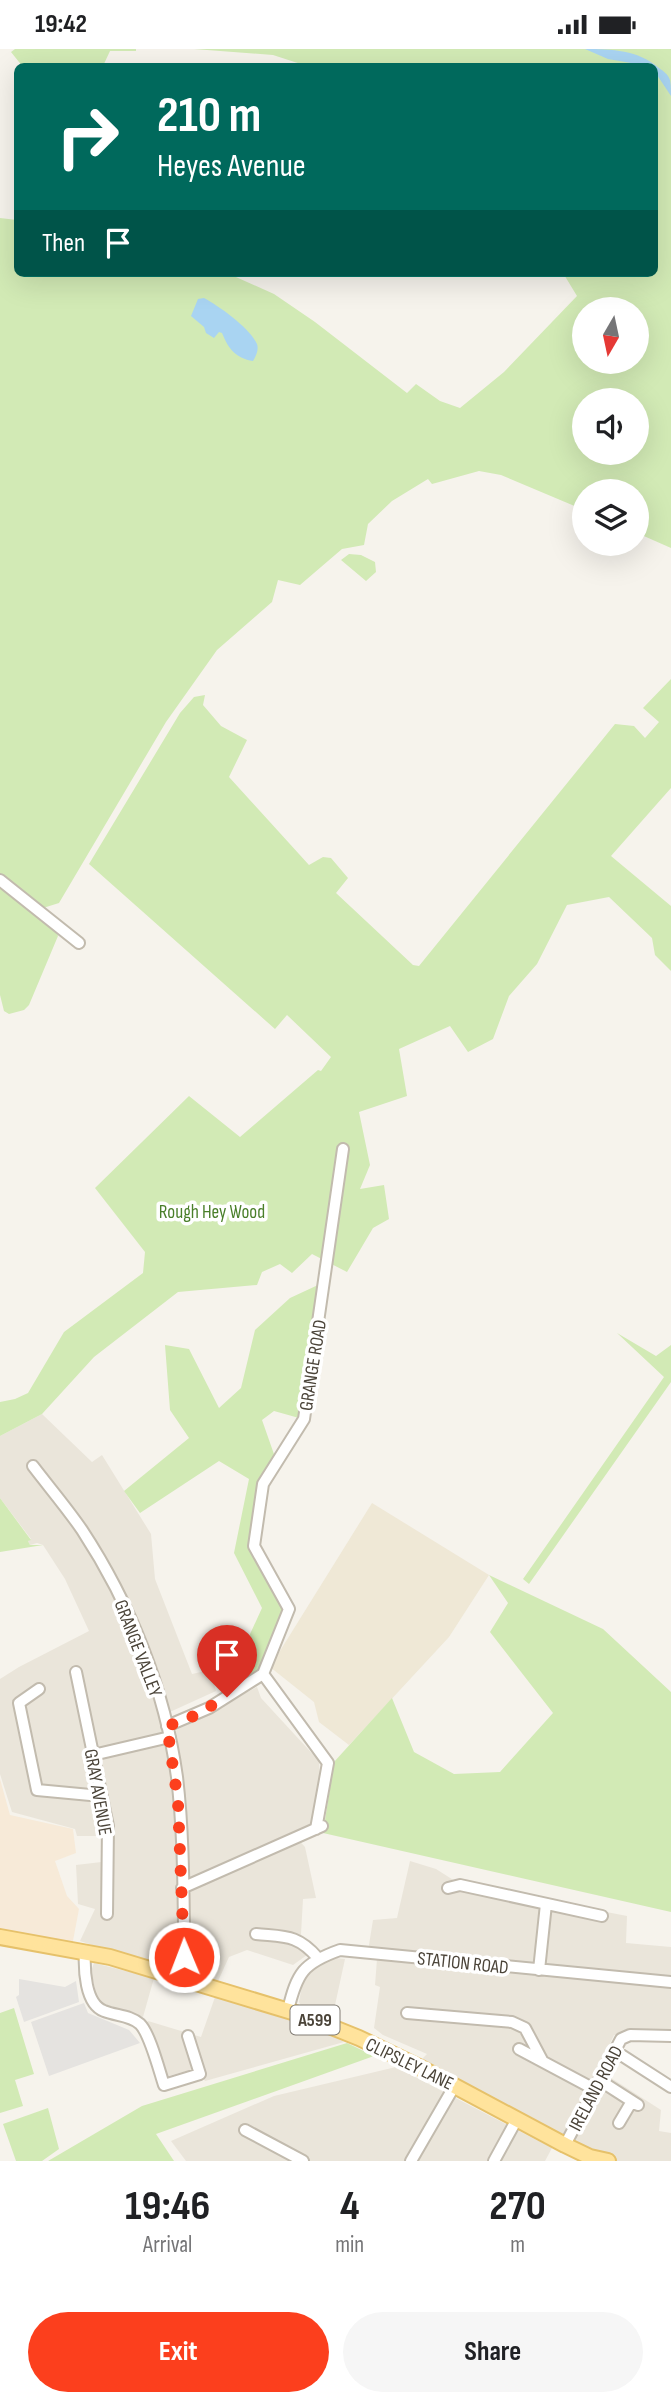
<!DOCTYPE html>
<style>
:root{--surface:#fff;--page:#f6f6f6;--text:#202124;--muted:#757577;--accent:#fc3f1d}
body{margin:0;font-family:"Sofia Sans Condensed",sans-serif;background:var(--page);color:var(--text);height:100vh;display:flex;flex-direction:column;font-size:26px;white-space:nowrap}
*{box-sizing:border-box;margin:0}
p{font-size:23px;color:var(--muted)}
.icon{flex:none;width:38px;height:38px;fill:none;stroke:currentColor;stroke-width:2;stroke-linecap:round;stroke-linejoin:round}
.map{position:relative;height:2112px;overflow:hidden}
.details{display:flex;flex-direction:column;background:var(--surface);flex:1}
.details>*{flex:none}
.banner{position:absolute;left:14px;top:14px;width:644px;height:214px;border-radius:10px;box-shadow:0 7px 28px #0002;background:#00695c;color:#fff;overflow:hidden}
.needle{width:46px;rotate:189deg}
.controls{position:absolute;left:572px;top:248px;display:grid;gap:14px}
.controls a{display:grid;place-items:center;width:77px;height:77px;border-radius:50%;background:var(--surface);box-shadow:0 7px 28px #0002;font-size:35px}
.pin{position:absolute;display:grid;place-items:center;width:60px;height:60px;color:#fff;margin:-72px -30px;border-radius:50% 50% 50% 0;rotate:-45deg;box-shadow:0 0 7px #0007}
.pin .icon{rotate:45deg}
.me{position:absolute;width:77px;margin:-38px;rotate:359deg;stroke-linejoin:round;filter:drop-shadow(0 0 5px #0008)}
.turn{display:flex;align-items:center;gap:24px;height:147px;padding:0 28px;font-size:32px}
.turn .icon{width:91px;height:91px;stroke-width:2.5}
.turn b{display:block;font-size:49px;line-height:60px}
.then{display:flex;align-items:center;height:66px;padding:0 28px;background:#0003;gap:14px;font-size:26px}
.eta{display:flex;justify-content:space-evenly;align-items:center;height:119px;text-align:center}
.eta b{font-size:42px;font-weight:700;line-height:49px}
.primary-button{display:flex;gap:14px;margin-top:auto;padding:14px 28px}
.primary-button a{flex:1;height:80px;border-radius:42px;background:var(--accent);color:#fff;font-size:28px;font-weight:700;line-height:80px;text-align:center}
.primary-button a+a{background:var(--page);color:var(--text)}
.status{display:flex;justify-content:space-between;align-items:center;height:49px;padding:0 35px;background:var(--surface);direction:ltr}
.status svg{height:19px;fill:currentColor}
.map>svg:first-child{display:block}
</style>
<div class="status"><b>19:42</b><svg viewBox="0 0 49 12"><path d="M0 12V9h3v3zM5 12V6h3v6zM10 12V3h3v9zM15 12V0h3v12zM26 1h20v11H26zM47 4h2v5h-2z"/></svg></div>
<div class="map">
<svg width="671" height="2112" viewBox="0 0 671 2112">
<rect width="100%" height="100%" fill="#f6f3ec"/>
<!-- residential -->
<path fill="#eae5da" d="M42 1365 92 1413 102 1406 151 1485 155 1530 192 1625 210 1621 216 1642 161 1667 170 1706 176 1770 186 1769 175 1682 257 1638 261 1649 319 1712 322 1763 318 1776 294 1786 305 1798 316 1849 303 1850 301 1885 307 1906 293 1916 247 1901 229 1908 218 1932 143 1913 80 1892 95 1860 78 1855 76 1816 110 1812V1787H77L75 1780 12 1763 0 1725V1630L19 1618 89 1582 65 1530 43 1496 37 1494 30 1496 28 1492 31 1490 0 1449V1387Z
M410 1812 436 1820 458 1834 627 1867 626 1894 671 1898V1988L614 1986 564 2090 419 2013 427 2005 383 1986 374 1979 380 1938 375 1936 377 1910 367 1908 373 1871 397 1869Z
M336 1909 345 1910 332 1970 303 1961 299 1953 303 1931 316 1917Z
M94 1914 154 1929 143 1968 98 1953 91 1922Z
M215 1948 312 1977 344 1993 205 2032 197 2019 165 2028 147 1976 148 1972 201 1988Z
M396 2018 552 2099 545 2112H186L171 2092 274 2047Z
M608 2027 661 2061 659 2082 671 2084V2112H617L569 2096Z"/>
<!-- commercial -->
<path fill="#f7ead8" d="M0 1730 10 1766 73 1780 76 1804 55 1812 67 1847 79 1860 72 1897 0 1883Z"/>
<!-- education -->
<path fill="#efe8d6" d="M372 1454 489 1526 449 1588 349 1696 319 1673 314 1653 270 1618Z"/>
<!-- green -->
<path fill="#d2eab5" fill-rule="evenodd" d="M15 0H136V2H110L103 17 23 18 11 3Z
M194 0H671V499L637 484V443H584V461L501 426 479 422 432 435 428 430 392 452 368 475 364 496 342 500 300 536 278 531 272 553 217 601 166 673 59 854 43 859 0 826V169L17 171 18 224H227L274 245 315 273 407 344 416 335 440 352 460 359 504 323 577 247 563 224H654V18H310L273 6ZM584 261H637V313H584ZM584 352H637V404H584Z
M349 505 361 506 375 513 376 523 366 532 341 511Z
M671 630V739L611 807 671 857V922L655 906 652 889 609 848 567 856 537 915 509 947 493 990 468 1003 450 977 399 1000 407 1047 359 1063 370 1116 360 1140 384 1136 389 1170 373 1179 347 1223 312 1205 292 1224 280 1215 262 1223 257 1236 178 1243 94 1308 42 1365 0 1387V1353L15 1350 28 1344 64 1283 143 1224 145 1203 95 1139 189 1047 240 1088 318 1021 321 1022 331 1008 287 966 275 980 89 815 180 664 194 648 205 646 203 656 221 677 247 691 229 728 309 816 323 808 331 809 348 829 336 844 413 916 419 917 615 675 634 677 645 689 659 673 643 659Z
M0 836 56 881 58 887 29 956 24 961 9 965 4 962 0 946Z
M318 1236 299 1369 274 1362 262 1371 275 1408 258 1435 248 1495 284 1560 260 1621 243 1628 235 1618 262 1559 234 1504 249 1430 219 1412 140 1464 124 1442 189 1389 170 1361 165 1296 189 1300 219 1359 241 1339 255 1281 290 1249Z
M617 1284 656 1307 671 1296V1333L529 1535 523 1530 664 1328Z
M0 1449 31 1491 28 1492 30 1496H43L0 1503Z
M489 1526 603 1580 671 1643V1863L323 1784 334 1713 392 1649 414 1703 454 1725 500 1723 553 1664 490 1583 508 1554Z
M14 1959 34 2025 15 2031 23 2057 0 2064V1964Z
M347 1994 374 2007 156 2085 174 2112H48L142 2057Z
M48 2059 59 2100 42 2112H16L3 2075Z"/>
<!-- parking -->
<path fill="#e5e3e0" d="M19 1930 65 1938 76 1932 79 1953 24 1973 16 1948 19 1946Z
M84 1954 88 1964 129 1981 140 1994 49 2027 31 1973Z"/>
<!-- water -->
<path fill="#a9d4f2" d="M585 0C612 0 638 1 659 19 663 22 668 25 670 31 671 35 671 42 671 47L655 23 654 18 608 10Z
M204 249C219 257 250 279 257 295 259 301 256 307 253 312 236 309 229 301 222 284L219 283 214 289 206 284 204 278 191 267 198 250Z"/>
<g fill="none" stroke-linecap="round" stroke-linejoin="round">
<!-- minor casing -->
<g stroke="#c2bbae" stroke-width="14">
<path id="minor" d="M0 831 79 894
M33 1417C49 1438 67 1459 82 1481 130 1554 165 1641 177 1728 185 1795 183 1864 185 1931
M76 1623 108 1777 107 1865
M39 1640 19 1654 37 1741 101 1747
M167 1677 209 1659 263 1625
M93 1706 170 1688
M316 1780 328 1714 263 1625 289 1560 254 1497 263 1435 304 1370 343 1100
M182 1839 322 1777
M448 1839 460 1836 602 1867
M256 1885C285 1888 297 1885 318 1909
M85 1903C84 1920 85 1955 104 1962 116 1967 130 1966 140 1975 150 1985 159 2021 164 2036L200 2025 188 1987
M539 1921 546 1855
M288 1961C297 1924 303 1914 340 1901L671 1933
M407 1964 512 1973 525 1979 542 2011
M519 2000 594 2040
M615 2002 671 2038
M599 2031 638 2056
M619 2074 632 2052
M245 2081 303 2112
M565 2096 621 1990 630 1986 671 1987
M411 2112 455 2036
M494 2112 517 2070"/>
</g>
<!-- major casing -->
<g stroke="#e6c16a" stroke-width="18">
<path id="major" d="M0 1888 110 1908 302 1966 359 1989 419 2018 565 2096 590 2108 608 2112"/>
</g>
<!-- minor -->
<use href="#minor" stroke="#fff" stroke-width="10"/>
<!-- major -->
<use href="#major" stroke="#ffe39c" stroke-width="14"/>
</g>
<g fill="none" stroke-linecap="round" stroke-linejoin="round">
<!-- route -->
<path stroke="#fc3f1d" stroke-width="12" stroke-dasharray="0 21.6" d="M184 1908 178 1753 167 1677 186 1671 227 1648"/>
</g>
<g text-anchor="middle" stroke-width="7" stroke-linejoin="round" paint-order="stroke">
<!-- shield labels -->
<rect fill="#fff" stroke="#817c74" stroke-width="2" x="290.5" y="1956.5" width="49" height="29" rx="5"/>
<g font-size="18" font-weight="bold" fill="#4b4439">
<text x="315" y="1977">A599</text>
</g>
<!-- park labels -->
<g font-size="19" fill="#4a7f2a" stroke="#fff">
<text x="212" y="1169">Rough Hey Wood</text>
</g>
<!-- street labels -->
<g font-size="19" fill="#4b4439" stroke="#fff">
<text transform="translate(312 1316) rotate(-81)" y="7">GRANGE ROAD</text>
<text transform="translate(139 1599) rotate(69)" y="7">GRANGE VALLEY</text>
<text transform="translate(99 1743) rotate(80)" y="7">GRAY AVENUE</text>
<text transform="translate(463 1913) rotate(6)" y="7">STATION ROAD</text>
<text transform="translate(410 2014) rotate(26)" y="7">CLIPSLEY LANE</text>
<text transform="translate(595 2039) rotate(-62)" y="7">IRELAND ROAD</text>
</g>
</g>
</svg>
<div class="controls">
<a><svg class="needle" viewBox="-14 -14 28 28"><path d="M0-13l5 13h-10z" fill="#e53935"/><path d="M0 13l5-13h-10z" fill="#757577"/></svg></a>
<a><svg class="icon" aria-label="sound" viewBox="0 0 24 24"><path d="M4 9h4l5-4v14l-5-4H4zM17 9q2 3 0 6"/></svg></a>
<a><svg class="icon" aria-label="layers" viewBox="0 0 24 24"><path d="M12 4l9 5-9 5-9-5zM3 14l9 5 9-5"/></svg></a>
</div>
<div class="pin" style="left:227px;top:1648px;background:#d93025"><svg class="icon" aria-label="arrive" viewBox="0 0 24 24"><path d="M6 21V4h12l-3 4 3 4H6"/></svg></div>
<svg class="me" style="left:184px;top:1908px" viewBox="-20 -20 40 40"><circle r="17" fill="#fc3f1d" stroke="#fff" stroke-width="3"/><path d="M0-11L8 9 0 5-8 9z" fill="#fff"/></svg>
<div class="banner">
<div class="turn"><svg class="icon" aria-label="right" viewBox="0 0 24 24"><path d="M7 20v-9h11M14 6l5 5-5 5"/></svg><div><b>210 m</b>Heyes Avenue</div></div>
<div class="then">Then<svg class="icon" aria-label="arrive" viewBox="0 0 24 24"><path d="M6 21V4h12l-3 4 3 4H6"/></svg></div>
</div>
</div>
<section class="details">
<div class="eta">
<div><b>19:46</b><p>Arrival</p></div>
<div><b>4</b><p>min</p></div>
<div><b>270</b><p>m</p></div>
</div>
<div class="primary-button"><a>Exit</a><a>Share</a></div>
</section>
